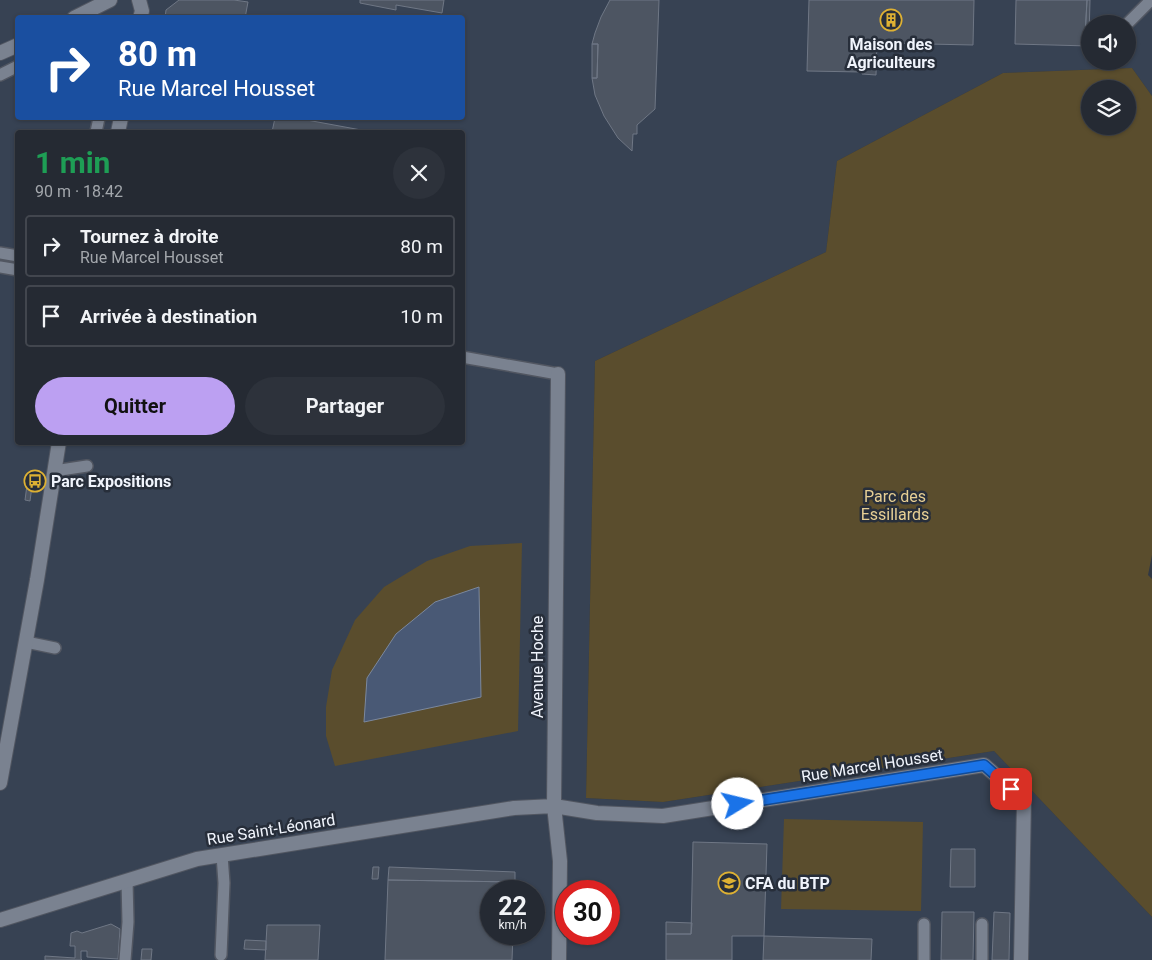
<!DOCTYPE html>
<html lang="fr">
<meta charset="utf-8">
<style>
:root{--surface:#252a33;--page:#2d323b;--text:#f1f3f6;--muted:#a3a7ac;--line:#42464e;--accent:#bca0f2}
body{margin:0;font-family:Roboto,sans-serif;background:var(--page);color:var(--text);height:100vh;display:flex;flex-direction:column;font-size:19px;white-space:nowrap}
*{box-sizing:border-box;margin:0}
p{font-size:16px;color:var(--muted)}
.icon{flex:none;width:28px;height:28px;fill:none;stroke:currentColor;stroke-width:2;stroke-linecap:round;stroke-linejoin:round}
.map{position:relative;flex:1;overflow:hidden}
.sheet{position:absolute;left:15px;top:130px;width:450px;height:315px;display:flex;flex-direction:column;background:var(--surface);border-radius:5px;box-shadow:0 1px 4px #0004,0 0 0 1px var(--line)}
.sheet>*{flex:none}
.banner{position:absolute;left:15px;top:15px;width:450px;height:105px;border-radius:5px;box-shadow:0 1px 4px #0004,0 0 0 1px var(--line);background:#1a4fa0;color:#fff;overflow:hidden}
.tools{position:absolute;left:1081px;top:15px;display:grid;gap:10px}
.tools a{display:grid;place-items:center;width:55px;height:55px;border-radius:50%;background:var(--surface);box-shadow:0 1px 4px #0004,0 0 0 1px var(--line);font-size:25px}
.speed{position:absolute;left:480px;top:880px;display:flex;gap:10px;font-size:25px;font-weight:700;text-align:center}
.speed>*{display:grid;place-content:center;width:65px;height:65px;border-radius:50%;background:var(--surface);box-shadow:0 1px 4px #0004,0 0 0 1px var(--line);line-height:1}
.speed small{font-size:12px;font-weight:400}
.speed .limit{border:8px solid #d22;background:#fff;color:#111}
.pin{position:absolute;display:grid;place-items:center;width:42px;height:42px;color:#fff;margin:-21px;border-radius:10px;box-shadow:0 2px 8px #0006}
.me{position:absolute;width:55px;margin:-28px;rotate:81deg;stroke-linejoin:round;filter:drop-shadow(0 0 4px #0008)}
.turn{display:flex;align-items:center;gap:18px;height:105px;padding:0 20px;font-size:22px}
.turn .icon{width:65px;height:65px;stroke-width:2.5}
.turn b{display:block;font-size:35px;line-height:42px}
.round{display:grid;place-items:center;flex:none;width:52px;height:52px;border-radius:26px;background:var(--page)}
.headline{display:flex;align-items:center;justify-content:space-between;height:85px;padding:0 20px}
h1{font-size:30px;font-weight:700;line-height:38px;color:#1e9e55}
.primary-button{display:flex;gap:10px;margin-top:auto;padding:10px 20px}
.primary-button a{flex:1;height:58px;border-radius:30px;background:var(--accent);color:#111;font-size:20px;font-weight:700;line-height:58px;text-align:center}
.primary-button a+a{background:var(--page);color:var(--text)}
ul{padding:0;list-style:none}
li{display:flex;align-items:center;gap:15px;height:62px;margin:0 10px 8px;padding:0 10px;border:2px solid var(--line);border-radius:5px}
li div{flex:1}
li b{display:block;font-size:19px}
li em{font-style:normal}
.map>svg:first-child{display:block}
</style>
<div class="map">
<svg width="1152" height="960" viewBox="0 0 1152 960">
<rect width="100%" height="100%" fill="#313844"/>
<!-- built -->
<path fill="#374253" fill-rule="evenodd" d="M0 0H1152V96L1132 68 1003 73 837 161 826 252 595 361 586 798 663 802 994 751 1152 917V960H0ZM18 18H462V118H18ZM1090 24H1128V61H1090ZM18 132H462V442H18ZM491 891H534V934H491ZM566 891H609V934H566Z"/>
<!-- green -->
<path fill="#5a4d2d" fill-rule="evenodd" d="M1132 68 1152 96V555L1148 575 1152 579V917L994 751 663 802 586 798 595 361 826 252 837 161 1003 73ZM1090 89H1128V126H1090Z
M522 543 518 731 335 766 326 736V707L332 670 355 620 384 587 427 561 470 546Z
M784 819 923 822 921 911 781 909Z"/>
<!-- water -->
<path fill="#495975" stroke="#7b889e" d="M479 587 481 697 364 722 367 678 396 634 435 602Z"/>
<!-- building -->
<path fill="#4d5562" stroke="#6f7785" d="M179 0H234L248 2 245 18H165L166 10Z
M360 0H444L442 13 396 5V10L360 3Z
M610 0H659L655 109 637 125V134H633L632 151 618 138 604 116 595 95 592 78H597L598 44H592L595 33 601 17Z
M809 0H974L973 45 883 43 882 40H877L876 75 862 74V72L807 71Z
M1016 0H1087L1085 37H1089V46L1015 44Z
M1087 0H1090L1089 37H1085Z
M592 44H598L597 78H592Z
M275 118H296L372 132H272Z
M27 485 32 486 30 501 25 500Z
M693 842 767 844 764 936H732V960H666V934H691Z
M951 849H975V887H950Z
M373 867H379L378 879H372Z
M389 867 515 872V882L388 880Z
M388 880 515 882 514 891H491V934H513L512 960H385Z
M942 912H974L973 960H941Z
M994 912 1010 913 1009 960H992Z
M666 922 692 923 691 934H666Z
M111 924 120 929 118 959 87 957V951H81V959L82 960H45V956L75 958V946H70L71 933 77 931 82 933Z
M267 925H320L318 960H265Z
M764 936 872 939 871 960H763Z
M245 940 266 941V950L244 949Z
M142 949H152L151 960H141Z"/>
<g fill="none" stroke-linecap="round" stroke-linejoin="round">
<!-- service casing -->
<g stroke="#515661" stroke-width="14">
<path id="service" d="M1127 24 1151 0
M0 75 18 66
M96 132 99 118
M0 253 18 256
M0 267 18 270
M462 357 558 374
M54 471 87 466
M26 642 55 648
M982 924V960
M221 955 224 883 222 855
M125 960 128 922 127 881
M924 960V924"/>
</g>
<!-- minor casing -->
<g stroke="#515661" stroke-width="16">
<path id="minor" d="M139 0 142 11 140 18
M74 18 110 0
M0 53 18 45
M118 132 121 118
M558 374 554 806 560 861 559 960
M0 783 37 580 59 442
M0 920 197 859 514 808 554 806 597 813 663 816 984 765 1024 800 1021 960"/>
</g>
<!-- service -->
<use href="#service" stroke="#7a8290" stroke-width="11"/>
<!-- minor -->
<use href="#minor" stroke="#7a8290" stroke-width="14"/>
</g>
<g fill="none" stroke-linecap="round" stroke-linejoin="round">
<!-- route casing -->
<g stroke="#114b97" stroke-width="12">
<path id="route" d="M738 804 984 765 1011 789"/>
</g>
<!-- route -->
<use href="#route" stroke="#1a73e8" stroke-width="9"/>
</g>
<!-- icons -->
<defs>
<g id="building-ring" transform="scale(1.125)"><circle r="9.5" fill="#272e3a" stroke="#deb133" stroke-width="1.5"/><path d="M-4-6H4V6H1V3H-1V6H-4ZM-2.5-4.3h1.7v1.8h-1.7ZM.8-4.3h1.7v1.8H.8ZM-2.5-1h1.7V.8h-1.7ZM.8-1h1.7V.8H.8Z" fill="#deb133"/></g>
<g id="bus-ring" transform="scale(1.125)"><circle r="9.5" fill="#272e3a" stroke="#deb133" stroke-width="1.5"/><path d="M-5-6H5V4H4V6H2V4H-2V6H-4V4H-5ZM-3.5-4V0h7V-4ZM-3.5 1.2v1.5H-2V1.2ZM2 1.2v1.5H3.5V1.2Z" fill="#deb133"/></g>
<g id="university-ring" transform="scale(1.125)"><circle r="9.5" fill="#272e3a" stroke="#deb133" stroke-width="1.5"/><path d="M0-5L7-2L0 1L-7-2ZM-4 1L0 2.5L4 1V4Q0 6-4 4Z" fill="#deb133"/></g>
</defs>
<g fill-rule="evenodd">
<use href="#building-ring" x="891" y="20"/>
<use href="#bus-ring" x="35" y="481"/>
<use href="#university-ring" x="729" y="883"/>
</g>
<g text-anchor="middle" stroke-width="5" stroke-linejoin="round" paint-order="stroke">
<!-- poi labels -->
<g font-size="16" font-weight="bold" fill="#f0f4fc" stroke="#272e3a" text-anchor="start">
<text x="891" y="50" text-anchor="middle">Maison des<tspan x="891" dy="18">Agriculteurs</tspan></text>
<text x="51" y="487">Parc Expositions</text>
<text x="745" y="889">CFA du BTP</text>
</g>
<!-- park labels -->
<g font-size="16" fill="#e7cf94" stroke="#272e3a">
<text x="895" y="502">Parc des<tspan x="895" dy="18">Essillards</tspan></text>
</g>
<!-- street labels -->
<g font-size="16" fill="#f0f4fc" stroke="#272e3a">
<text transform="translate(537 667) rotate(-90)" y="6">Avenue Hoche</text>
<text transform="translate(872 765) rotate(-9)" y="6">Rue Marcel Housset</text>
<text transform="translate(271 829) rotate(-9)" y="6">Rue Saint-Léonard</text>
</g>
</g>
</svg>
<div class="tools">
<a><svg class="icon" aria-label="sound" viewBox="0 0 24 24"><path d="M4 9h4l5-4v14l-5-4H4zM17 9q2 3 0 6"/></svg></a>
<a><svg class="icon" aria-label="layers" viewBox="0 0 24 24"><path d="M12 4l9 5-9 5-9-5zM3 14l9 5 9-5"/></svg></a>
</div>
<div class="speed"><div>22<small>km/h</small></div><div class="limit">30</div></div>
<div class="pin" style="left:1011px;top:789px;background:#d93025"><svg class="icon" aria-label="arrive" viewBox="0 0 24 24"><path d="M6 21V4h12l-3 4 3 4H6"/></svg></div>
<svg class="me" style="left:738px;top:804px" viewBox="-20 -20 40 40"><circle r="19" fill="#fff"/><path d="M0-13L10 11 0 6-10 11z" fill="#1a73e8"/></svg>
<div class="banner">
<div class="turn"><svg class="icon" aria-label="right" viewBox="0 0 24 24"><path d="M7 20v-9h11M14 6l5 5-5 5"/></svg><div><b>80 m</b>Rue Marcel Housset</div></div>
</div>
<section class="sheet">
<div class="headline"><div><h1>1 min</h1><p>90 m · 18:42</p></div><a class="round"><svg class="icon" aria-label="close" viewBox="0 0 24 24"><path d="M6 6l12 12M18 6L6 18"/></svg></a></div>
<ul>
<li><svg class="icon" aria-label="right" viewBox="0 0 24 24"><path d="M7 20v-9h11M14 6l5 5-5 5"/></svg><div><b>Tournez à droite</b><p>Rue Marcel Housset</p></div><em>80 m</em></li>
<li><svg class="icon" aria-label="arrive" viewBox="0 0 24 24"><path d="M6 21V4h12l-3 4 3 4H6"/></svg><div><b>Arrivée à destination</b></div><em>10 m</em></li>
</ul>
<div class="primary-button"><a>Quitter</a><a>Partager</a></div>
</section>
</div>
